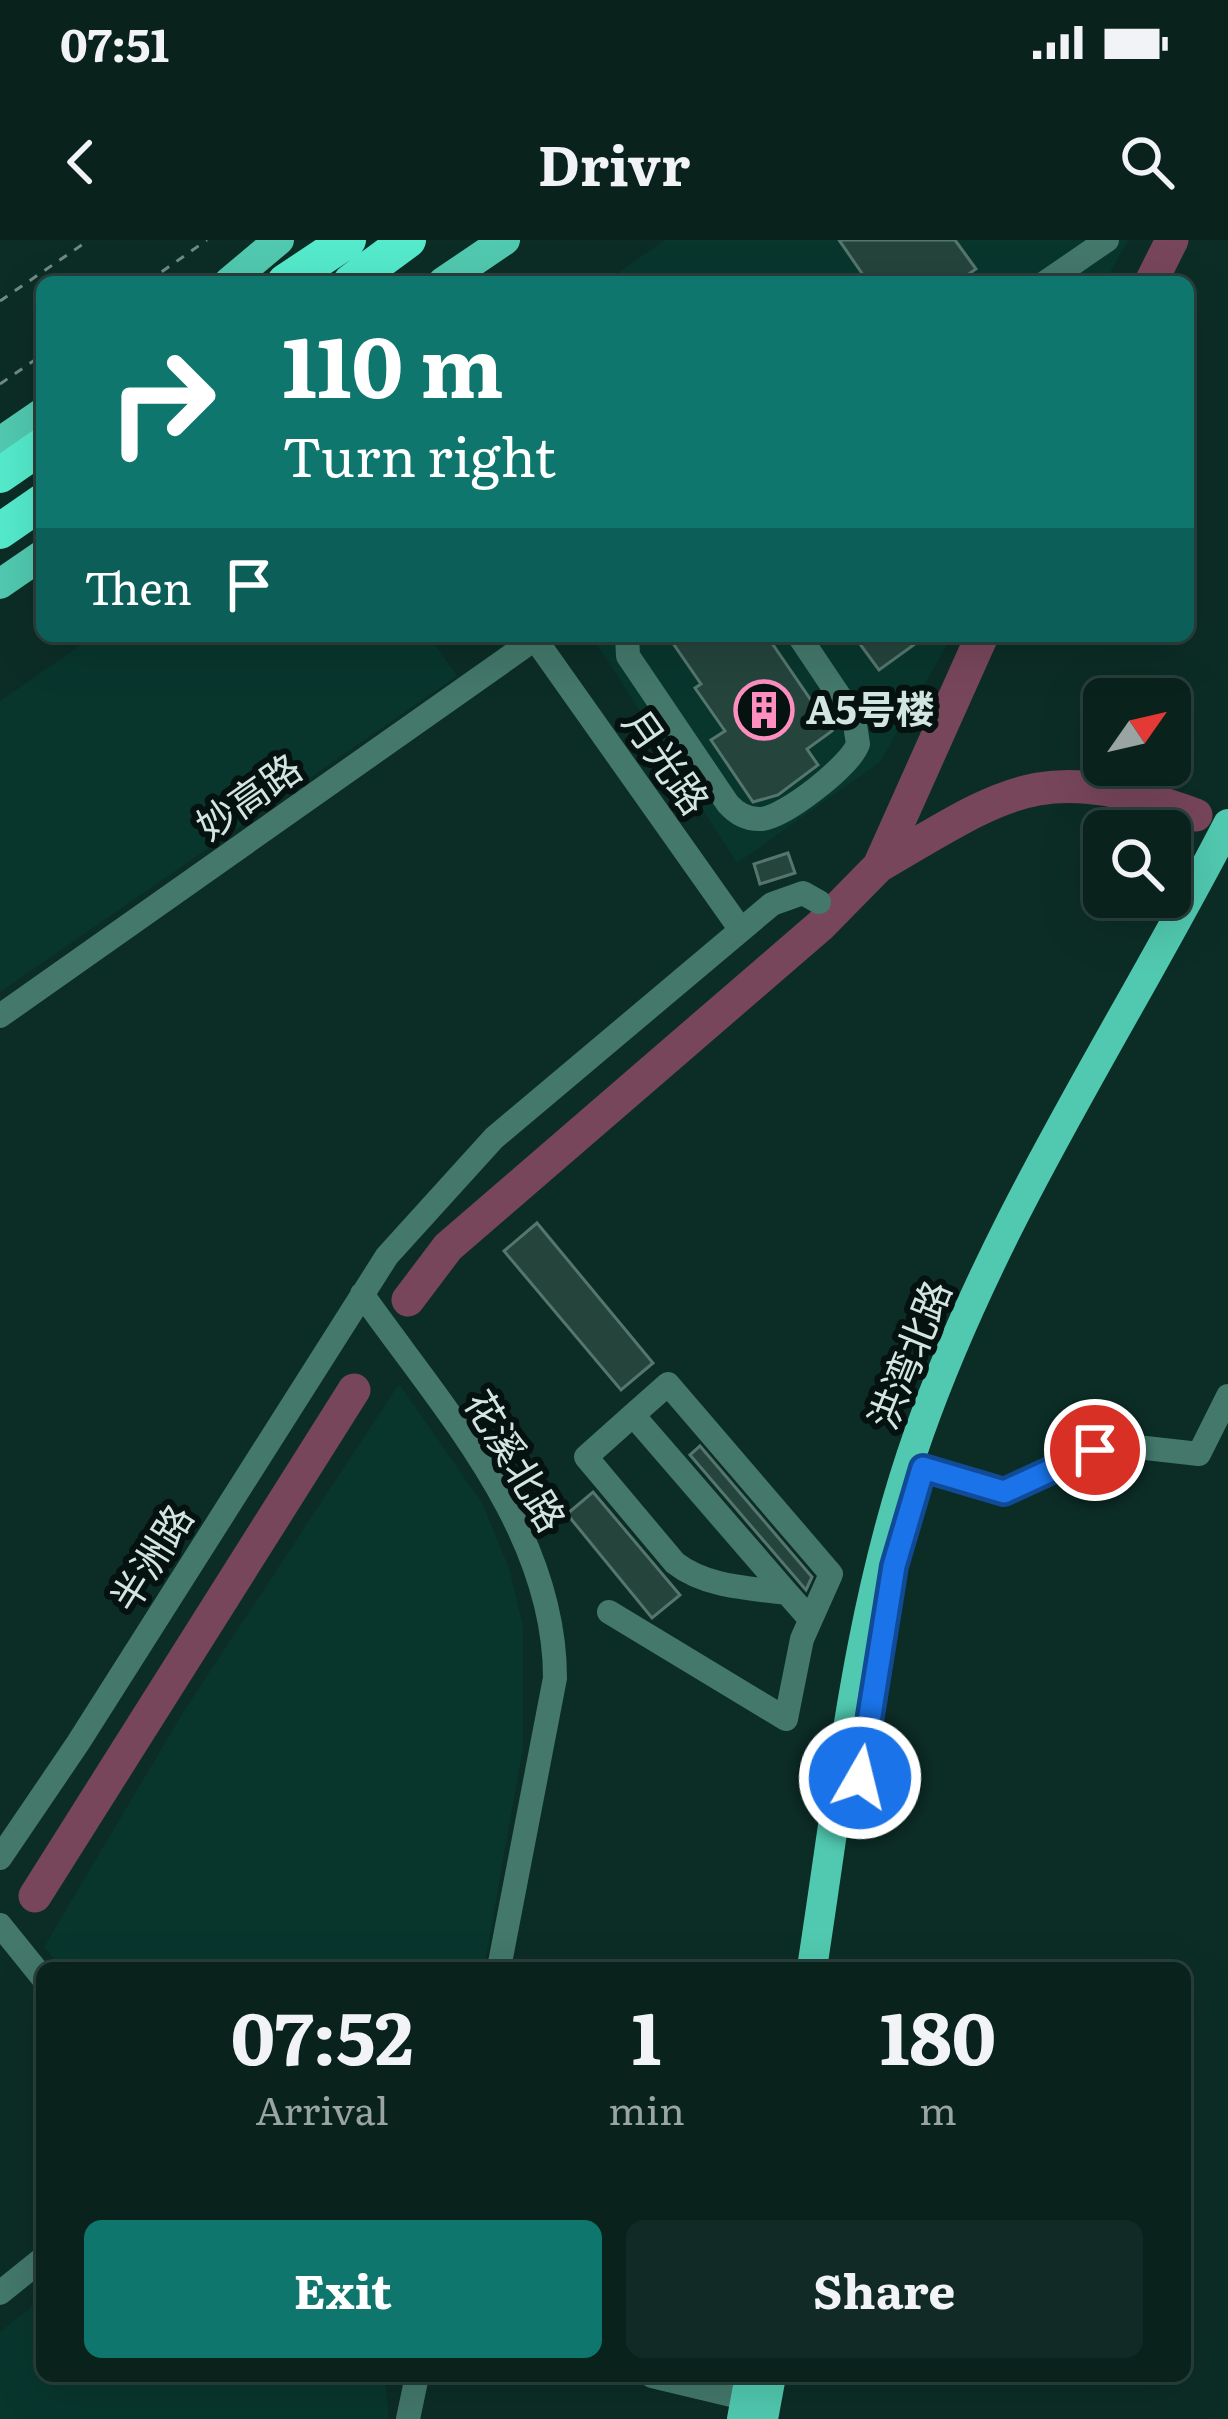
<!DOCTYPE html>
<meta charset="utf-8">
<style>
:root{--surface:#09221c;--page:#122a25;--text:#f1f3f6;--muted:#99a4a3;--line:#293f3b;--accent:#0f766e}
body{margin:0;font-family:Literata,"Noto Sans SC",serif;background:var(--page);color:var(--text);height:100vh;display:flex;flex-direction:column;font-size:45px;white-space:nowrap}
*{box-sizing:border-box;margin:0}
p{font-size:39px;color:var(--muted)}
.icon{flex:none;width:66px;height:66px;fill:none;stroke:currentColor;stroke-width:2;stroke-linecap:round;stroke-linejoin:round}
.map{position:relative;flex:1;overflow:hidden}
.drawer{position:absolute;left:36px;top:1722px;width:1155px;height:420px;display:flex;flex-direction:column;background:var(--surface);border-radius:18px;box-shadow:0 12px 48px #0002,0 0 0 3px var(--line)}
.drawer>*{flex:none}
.hud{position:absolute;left:36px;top:36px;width:1158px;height:366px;border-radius:18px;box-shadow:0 12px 48px #0002,0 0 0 3px var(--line);background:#0f766e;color:#fff;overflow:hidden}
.needle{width:78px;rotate:56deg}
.tools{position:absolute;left:1083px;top:438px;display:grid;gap:24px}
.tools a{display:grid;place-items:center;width:108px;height:108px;border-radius:18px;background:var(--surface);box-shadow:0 12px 48px #0002,0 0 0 3px var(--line);font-size:60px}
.pin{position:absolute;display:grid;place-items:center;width:102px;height:102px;color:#fff;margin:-51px;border:6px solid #fff;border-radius:50%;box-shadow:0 3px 12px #0007}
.me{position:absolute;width:132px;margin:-66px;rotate:8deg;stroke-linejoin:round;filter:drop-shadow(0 0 9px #0008)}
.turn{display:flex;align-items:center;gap:42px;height:252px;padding:0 48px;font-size:54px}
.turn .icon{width:156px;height:156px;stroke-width:2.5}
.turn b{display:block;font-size:84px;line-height:102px}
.then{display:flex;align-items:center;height:114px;padding:0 48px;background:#0003;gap:24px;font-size:45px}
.eta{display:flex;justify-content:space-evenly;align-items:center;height:204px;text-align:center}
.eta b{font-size:72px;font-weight:700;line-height:84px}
.button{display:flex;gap:24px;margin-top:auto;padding:24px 48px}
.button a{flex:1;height:138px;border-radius:18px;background:var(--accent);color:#fff;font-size:48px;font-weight:700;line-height:138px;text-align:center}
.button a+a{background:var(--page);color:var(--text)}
.status{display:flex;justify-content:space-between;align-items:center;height:84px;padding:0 60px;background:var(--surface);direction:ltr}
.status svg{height:33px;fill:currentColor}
header{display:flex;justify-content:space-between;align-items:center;height:156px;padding:0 48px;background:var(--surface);font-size:54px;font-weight:700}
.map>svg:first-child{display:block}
</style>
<div class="status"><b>07:51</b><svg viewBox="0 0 49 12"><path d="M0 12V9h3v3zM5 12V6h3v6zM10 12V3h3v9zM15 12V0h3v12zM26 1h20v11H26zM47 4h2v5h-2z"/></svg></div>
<header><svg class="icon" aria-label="back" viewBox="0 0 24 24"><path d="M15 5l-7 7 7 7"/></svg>Drivr<svg class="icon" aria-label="search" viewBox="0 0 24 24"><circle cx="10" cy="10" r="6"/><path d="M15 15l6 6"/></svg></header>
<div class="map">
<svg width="1228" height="2179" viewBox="0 0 1228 2179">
<rect width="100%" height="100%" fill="#0c2d26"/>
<!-- built -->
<path fill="#08362d" d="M665 0H1128L1105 42H605Z
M94 396H429L457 436 0 752V461Z
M592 396H952L880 522 737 623Z
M399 1144 482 1263 509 1328 523 1386V1507L484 1728H62L44 1707 184 1471Z
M42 2058V2136H385L389 2179H0V2092Z"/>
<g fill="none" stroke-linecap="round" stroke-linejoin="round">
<!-- river -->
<path stroke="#78465b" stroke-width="33" d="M1151 42 1172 0
M879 626C1012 548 1043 520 1196 575
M408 1060 448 1007 821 685 879 626 982 396
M35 1656 354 1150"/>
</g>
<!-- building -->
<path fill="#24443c" stroke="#55766d" stroke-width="3" d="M839 0H955L976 29 957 42H868Z
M668 396H767L832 491 807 509 818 525 778 555 753 562 711 500 725 491 695 448 701 444Z
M854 396H926L879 430Z
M788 613 795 633 760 644 754 624Z
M537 983 653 1123 621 1150 504 1011Z
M700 1206 812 1337 806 1350 690 1215Z
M593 1252 680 1355 652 1378 567 1274Z"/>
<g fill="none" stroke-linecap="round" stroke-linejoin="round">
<!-- path -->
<path stroke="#718a84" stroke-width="3" stroke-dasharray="9 9" stroke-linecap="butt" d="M147 42 207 0
M0 61 89 0
M0 144 42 115"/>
<!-- minor -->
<path stroke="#43786b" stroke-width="24" d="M1046 42 1107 0
M533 396 741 690
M627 396 628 416 728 564C737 574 748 580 762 579 786 576 850 526 858 504L854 478 799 396
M0 776 539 396
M362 1054C443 1169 555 1289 555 1438L499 1728
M909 1222 1003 1252 1110 1204 1199 1214 1228 1156
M787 1353C748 1348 706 1347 675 1323L586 1217 633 1175 787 1353 810 1379
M609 1372 786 1479 802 1399 831 1334 668 1144 633 1175
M0 1618 78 1503 387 1016 494 898 772 664 803 653 819 662
M0 1685 42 1737
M0 2053 42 2019
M652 2136 761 2162
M408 2179 417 2136"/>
<!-- major -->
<path stroke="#51c9b0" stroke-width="30" d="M229 42 279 0
M443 42 505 0
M0 202 42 173
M0 344 42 315
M812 1728C840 1548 858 1365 919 1193 997 973 1123 788 1228 584
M742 2179 750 2136
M763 2179 771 2136"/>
<!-- highway -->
<path stroke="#54eacb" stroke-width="36" d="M285 42 348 0
M351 42 408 0
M0 235 42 206
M0 291 42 262"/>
</g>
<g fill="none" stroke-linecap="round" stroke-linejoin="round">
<!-- route casing -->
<g stroke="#114b97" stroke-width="30">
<path id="route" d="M860 1538 894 1326 923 1228 1004 1252 1095 1210"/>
</g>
<!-- route -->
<use href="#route" stroke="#1a73e8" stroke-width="21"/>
</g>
<!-- icons -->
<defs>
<g id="building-ring" transform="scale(3)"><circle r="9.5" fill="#06120f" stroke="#fd8ebf" stroke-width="1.5"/><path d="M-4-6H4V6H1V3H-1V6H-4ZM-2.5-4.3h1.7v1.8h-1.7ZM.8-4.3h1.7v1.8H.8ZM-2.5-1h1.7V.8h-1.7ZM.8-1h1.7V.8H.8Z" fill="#fd8ebf"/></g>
</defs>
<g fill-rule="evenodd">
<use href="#building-ring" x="764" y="470"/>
</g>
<g text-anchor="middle" stroke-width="12" stroke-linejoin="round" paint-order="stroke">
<!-- poi labels -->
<g font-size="39" font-weight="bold" fill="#d3e5e0" stroke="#06120f" text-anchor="start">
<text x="806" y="484">A5号楼</text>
</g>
<!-- street labels -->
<g font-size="39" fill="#d3e5e0" stroke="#06120f">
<text transform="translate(666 522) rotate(55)" y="14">月光路</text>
<text transform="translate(249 557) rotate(-35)" y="14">妙高路</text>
<text transform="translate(910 1115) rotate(-68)" y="14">洪湾北路</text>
<text transform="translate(515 1221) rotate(59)" y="14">花溪北路</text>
<text transform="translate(152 1318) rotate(-58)" y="14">半洲路</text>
</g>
</g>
</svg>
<div class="tools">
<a><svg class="needle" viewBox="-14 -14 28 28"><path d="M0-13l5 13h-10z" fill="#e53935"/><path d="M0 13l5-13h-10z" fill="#99a4a3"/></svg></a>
<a><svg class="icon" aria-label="search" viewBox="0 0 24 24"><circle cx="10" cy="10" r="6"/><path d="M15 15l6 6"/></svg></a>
</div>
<div class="pin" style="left:1095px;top:1210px;background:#d93025"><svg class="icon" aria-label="arrive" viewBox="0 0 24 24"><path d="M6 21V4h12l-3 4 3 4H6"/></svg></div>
<svg class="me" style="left:860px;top:1538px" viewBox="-20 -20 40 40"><circle r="17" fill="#1a73e8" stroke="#fff" stroke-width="3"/><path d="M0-11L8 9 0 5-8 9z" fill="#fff"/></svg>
<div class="hud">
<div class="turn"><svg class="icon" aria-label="right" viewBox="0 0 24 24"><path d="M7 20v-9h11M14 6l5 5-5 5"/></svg><div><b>110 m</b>Turn right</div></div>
<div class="then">Then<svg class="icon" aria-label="arrive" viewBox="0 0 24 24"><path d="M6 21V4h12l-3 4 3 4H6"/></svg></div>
</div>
<section class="drawer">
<div class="eta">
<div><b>07:52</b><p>Arrival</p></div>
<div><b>1</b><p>min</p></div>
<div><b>180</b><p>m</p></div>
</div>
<div class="button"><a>Exit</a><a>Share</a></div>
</section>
</div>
